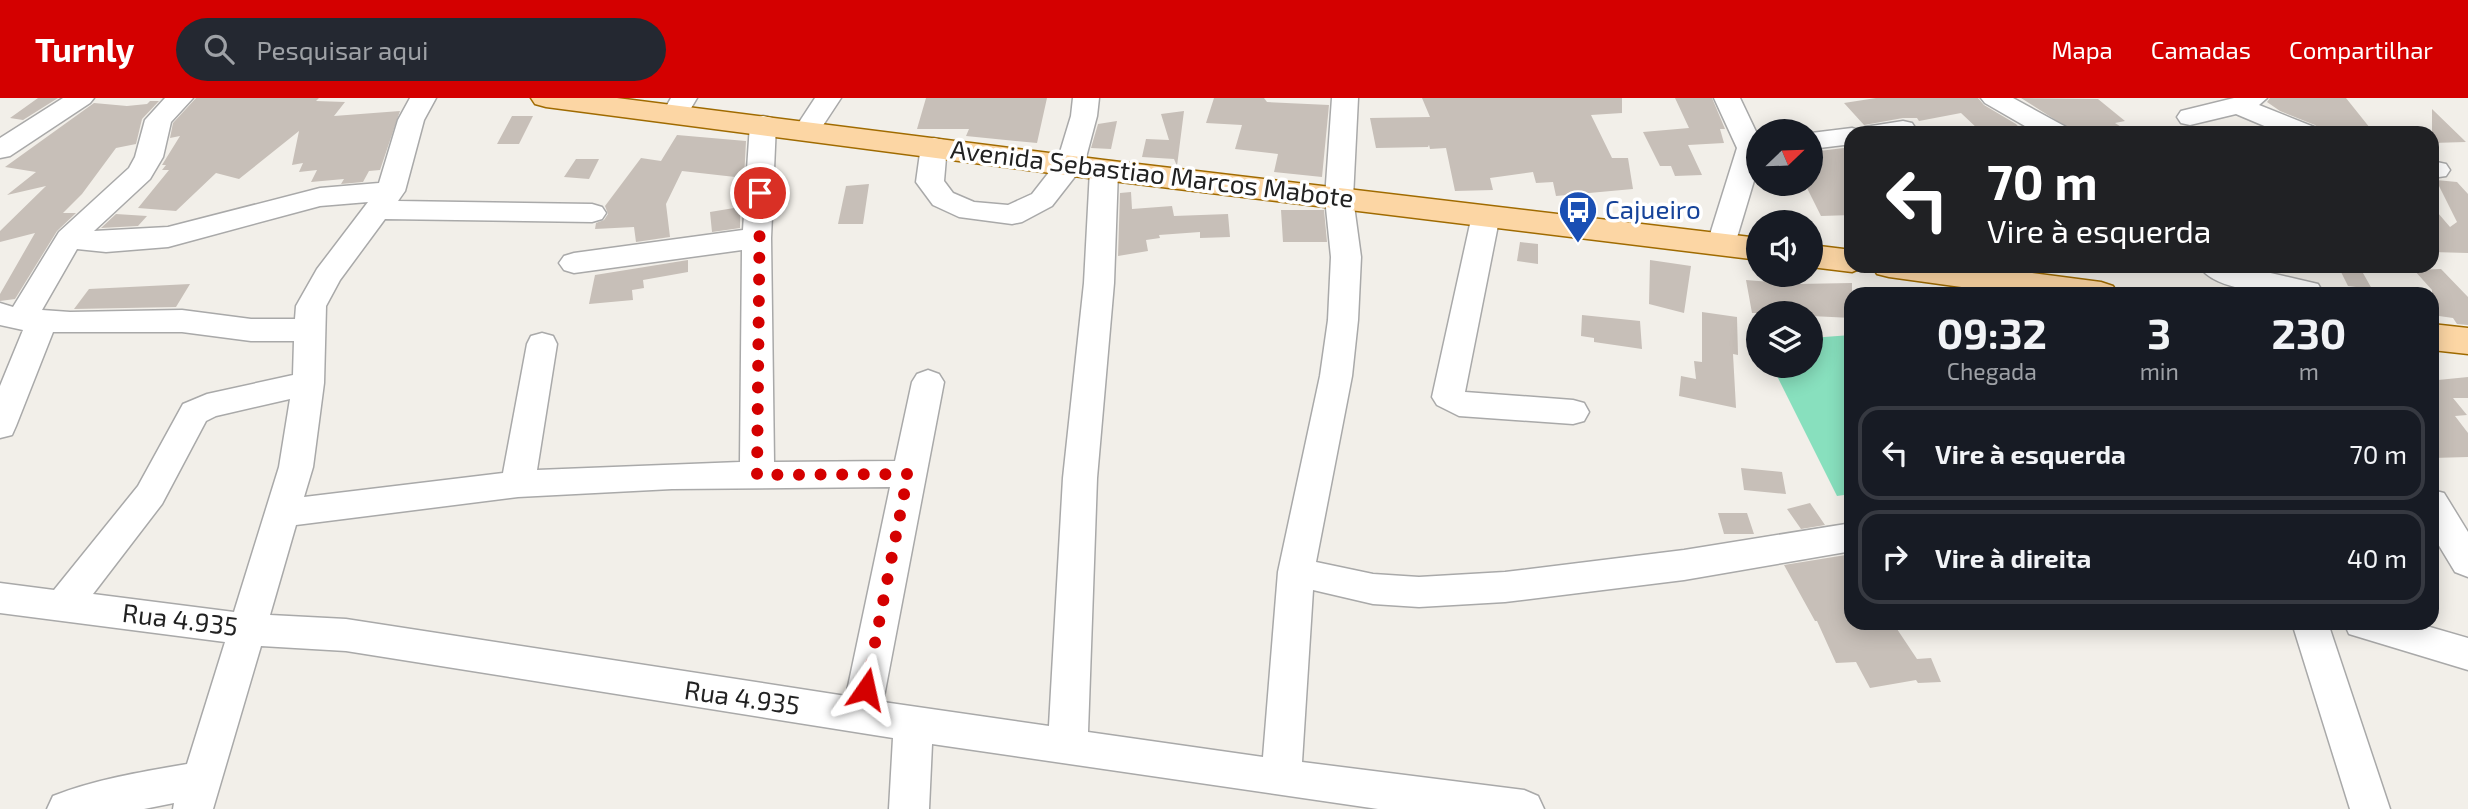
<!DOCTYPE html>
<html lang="pt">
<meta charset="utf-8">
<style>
:root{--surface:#171b24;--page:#242831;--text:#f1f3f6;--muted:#9ea1a6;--line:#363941;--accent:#d40000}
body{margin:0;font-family:"Exo 2",sans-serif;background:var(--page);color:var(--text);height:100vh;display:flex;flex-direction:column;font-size:26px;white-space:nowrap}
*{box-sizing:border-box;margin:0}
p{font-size:23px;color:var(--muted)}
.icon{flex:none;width:38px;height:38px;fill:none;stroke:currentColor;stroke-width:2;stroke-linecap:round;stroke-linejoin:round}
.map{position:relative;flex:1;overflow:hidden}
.panel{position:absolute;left:1844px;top:189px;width:595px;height:343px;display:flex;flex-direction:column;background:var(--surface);border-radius:21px;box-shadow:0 4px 18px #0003}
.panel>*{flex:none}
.banner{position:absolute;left:1844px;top:28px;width:595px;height:147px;border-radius:21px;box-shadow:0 4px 18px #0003;background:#202124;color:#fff;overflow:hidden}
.needle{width:46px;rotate:67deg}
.buttons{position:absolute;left:1746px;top:21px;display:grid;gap:14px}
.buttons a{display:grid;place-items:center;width:77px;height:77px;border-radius:50%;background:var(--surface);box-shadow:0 4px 18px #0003;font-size:35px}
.pin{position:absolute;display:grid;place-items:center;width:60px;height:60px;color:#fff;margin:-30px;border:4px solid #fff;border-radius:50%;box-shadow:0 2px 7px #0007}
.me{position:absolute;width:77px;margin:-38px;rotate:11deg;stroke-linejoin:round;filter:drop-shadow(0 0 5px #0008)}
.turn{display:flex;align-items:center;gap:24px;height:147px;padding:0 28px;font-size:32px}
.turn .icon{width:91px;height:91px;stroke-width:2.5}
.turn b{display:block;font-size:49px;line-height:60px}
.eta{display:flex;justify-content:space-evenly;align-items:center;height:119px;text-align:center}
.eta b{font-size:42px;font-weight:700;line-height:49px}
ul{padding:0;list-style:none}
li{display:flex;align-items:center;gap:21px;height:94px;margin:0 14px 10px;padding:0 14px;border:4px solid var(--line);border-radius:21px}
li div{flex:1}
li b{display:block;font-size:26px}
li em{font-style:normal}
header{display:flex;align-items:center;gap:42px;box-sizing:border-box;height:98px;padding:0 35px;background:var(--accent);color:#fff}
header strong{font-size:33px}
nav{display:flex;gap:38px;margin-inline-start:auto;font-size:24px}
.search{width:490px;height:63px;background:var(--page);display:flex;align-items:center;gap:18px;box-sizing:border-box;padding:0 24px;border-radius:38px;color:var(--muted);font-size:26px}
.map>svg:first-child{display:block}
</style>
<header>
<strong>Turnly</strong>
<div class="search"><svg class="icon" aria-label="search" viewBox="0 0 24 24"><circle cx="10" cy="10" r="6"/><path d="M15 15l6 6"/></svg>Pesquisar aqui</div>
<nav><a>Mapa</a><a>Camadas</a><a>Compartilhar</a></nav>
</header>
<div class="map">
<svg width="2468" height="711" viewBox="0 0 2468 711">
<rect width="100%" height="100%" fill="#f2efe9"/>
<!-- pitch -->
<path fill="#88e0be" d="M1851 237V396L1837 398 1772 268H1811V240Z"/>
<!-- building -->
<path fill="#c7bfb8" d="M38 0H58L23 22 10 20Z
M196 0H319L316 3 345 4 334 18 400 13 380 72 369 73 363 84 341 86 344 81 311 84 317 72 299 74 303 65 292 67 299 33 239 81 216 75 176 113 138 110 169 72H162L166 67H162L180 38 170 40 173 25Z
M926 0H1047L1037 45 966 38 969 31H917Z
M1214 0H1264L1267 4 1329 7 1322 79 1274 74 1278 56 1235 51 1242 27 1206 25Z
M1422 0H1622V15L1591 17 1612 60H1628L1633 91 1556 98 1553 84 1536 85 1533 74 1490 80 1493 92 1455 93 1446 50 1430 51 1429 47 1428 49 1376 50 1370 20 1430 19Z
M1675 0H1712L1725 31H1720L1724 45 1688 47 1702 77 1675 78 1671 68H1660L1643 34 1689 30Z
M1876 0H1978L1984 7 2016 26 2024 35H1992L1988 30 1979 32 1961 15 1919 23 1917 20H1903L1864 27 1844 5Z
M2021 0 2098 1 2125 23 2115 25 2131 35H2076Z
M2270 0H2346L2374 35H2321L2315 27 2280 13 2267 4Z
M150 3H159L142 21 136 46 116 50 82 96 63 115H76L57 133 15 201 0 203V196L35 135 0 144V133L46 88 7 97 36 74 5 69 94 5 127 8 147 6Z
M2432 11 2466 44 2432 45Z
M1184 13 1177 68 1174 61 1142 59 1146 41 1169 42 1161 16Z
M512 18H533L519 46H497Z
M1117 23 1111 51 1091 50 1098 26Z
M677 37 746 43 744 80 682 73 666 106 670 139 636 144 634 129 595 131 596 125 604 122 608 116 605 108 641 60 661 63Z
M1852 49V117L1821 118 1805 86H1811V54Z
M576 61H599L589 81 564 79Z
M2436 82 2457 84 2468 96V155L2432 154V108L2450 129 2457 124Z
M869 86 863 126H838L846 88Z
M1131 94 1132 111 1172 108 1174 118 1228 116 1230 139 1200 140V134L1159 137 1160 140 1146 142 1148 153 1118 158 1120 95Z
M740 109V130L712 134 710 114Z
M1281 112H1324L1327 144H1283Z
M116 116 147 118 138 128 101 130Z
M1520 144 1538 146V166L1517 163Z
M688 162V174L643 182 644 190 632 192 633 202 589 206 595 177Z
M1650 162 1691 168 1684 215 1649 206Z
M2338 168H2359L2372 191 2348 188Z
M2441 171 2468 199V227L2457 226 2453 220 2432 217V192L2414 172Z
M1746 182 1797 186 1852 185V220L1811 218V215H1752Z
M190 186 176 209 74 211 89 191Z
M1702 214 1737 219 1738 257 1733 256 1736 310 1679 298 1681 278 1696 281 1694 263 1702 264Z
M1582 217 1640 223 1642 251 1594 244V240L1581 238Z
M2432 275 2438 282 2468 279V300H2453L2467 317 2455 318 2468 335V359L2432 360Z
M1741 370 1782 374 1786 396 1744 392Z
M1810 405 1825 427 1801 431 1787 411Z
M1718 415H1747L1754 436H1724Z
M1852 456V525H1893L1917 561 1931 560 1941 584 1918 585 1916 582 1870 590 1856 564 1836 565 1817 523H1815L1784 467Z"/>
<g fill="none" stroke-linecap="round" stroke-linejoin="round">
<!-- minor casing -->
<g stroke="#a9a9a9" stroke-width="3">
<path id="minor" d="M63 0H94L90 5 10 58 0 60V40Z
M165 0H193L171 24 163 59 150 81 94 133 168 129 320 90 379 85 398 22 410 0H436L424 22 405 93 398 103 592 106 602 109 606 115 602 121 592 124 385 121 340 182 326 208 324 285 313 369 304 399 503 375 527 246 531 238 542 235 553 238 557 246 537 372 740 364 742 152 574 175 564 172 559 165 564 158 574 155 743 132 750 26 754 20 763 18 772 20 776 26 771 140 774 364 895 363 912 284 917 276 928 272 939 276 944 284 883 604 1049 628 1063 380 1084 185 1090 72 1094 66 1104 63 1114 66 1118 72 1114 185 1097 380 1088 634 1263 659 1278 474 1320 278 1328 222 1331 159 1325 100 1332 0H1358L1353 100 1361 159 1358 222 1352 278 1316 464 1373 476 1419 479 1505 474 1684 452 1852 425V453L1684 482 1505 504 1419 509 1373 506 1313 492 1302 664 1524 692 1538 698 1544 711H1378L932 646 929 711H889L893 640 346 553 261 548 213 711H173L174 705 144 711H47L53 698C96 681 141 674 187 666L225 544 0 515V485L54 492 138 388 183 306 207 296 293 277 294 243H251L182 234H53L16 328 12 337 0 340V288L23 232 0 227V205L13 209 59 134 129 70 135 59 145 22ZM368 104 317 171 296 208 295 221H251L182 212 70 214 42 212 77 151 106 154 168 149 320 108ZM290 301 279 369 234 514 93 496 162 406 206 323 216 318ZM890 389 846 598 346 521 270 517 296 427 518 399 672 391Z
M671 0H697L684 22 675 24 666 22 662 16Z
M815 0H841L816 38 807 40 798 38 794 32Z
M1073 0H1099L1097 18 1084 67 1052 108 1022 124 1012 126 959 119 933 107 916 84 921 48 925 42 934 40 943 42 947 48 944 83 953 95 974 104 1008 107 1032 96 1057 64 1071 18Z
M1714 0H1740L1759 40V66L1735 146 1731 153 1721 156 1711 153 1707 146 1737 50Z
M1981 0H2013L2066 29 2070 35H2037L1985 5Z
M2234 0H2267L2259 7 2314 29 2318 35H2281L2236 16 2190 27 2181 25 2177 19 2181 13Z
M1903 23 1912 25 1916 31 1914 35H1852V46L1811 51V35L1852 30 1862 33 1865 29Z
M2432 63 2446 66 2450 72 2446 78 2432 80Z
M1486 108 1496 110 1500 117 1465 294 1573 302 1584 305 1589 314 1584 323 1573 326 1459 318 1437 307 1432 299 1472 117 1476 110Z
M2199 168H2240L2318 186 2322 193 2320 196C2290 196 2217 197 2199 168Z
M2432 392 2444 395 2468 434V479L2455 474 2432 436Z
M2292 525H2328L2390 711H2350Z
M2344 525H2416L2468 540V572L2349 536Z"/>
</g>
<!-- major casing -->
<g stroke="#a06b00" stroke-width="3">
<path id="major" d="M531 0H617L1104 62 1759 140V162L1104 82 546 9 535 6Z
M1811 147 1852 152V168H1866L1852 174 1811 169Z
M1872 168H1977L2101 184 2113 188 2118 196H2012L1889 179 1877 176Z
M2432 226 2468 230V256L2432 252Z"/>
</g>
<!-- minor -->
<use href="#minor" fill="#fff" fill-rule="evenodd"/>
<!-- major -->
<use href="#major" fill="#fcd6a4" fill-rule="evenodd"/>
</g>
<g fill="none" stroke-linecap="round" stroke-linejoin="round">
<!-- route -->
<path stroke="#d40000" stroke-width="12" stroke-dasharray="0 21.6" d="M760 95 757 377 908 376 866 591"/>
</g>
<!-- icons -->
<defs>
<g id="bus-pin" transform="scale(2.0125)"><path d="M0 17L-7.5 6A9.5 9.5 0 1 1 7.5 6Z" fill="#1a4fb4" stroke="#fff"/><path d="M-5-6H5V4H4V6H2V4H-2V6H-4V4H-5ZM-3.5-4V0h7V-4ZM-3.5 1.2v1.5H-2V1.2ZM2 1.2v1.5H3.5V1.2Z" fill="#fff"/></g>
</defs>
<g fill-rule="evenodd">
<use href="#bus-pin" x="1578" y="112"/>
</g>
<g text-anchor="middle" stroke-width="7" stroke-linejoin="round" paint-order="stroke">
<!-- street labels -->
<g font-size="26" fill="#222" stroke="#fff">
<text transform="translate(1152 76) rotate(7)" y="9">Avenida Sebastiao Marcos Mabote</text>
<text transform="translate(180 522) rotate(7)" y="9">Rua 4.935</text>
<text transform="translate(742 600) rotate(8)" y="9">Rua 4.935</text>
</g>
<!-- transit labels -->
<g font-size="26" fill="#164399" stroke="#fff" text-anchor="start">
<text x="1605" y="121">Cajueiro</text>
</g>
</g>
</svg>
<div class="buttons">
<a><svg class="needle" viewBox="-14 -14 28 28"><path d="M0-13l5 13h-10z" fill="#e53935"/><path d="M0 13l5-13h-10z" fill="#9ea1a6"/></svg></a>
<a><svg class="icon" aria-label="sound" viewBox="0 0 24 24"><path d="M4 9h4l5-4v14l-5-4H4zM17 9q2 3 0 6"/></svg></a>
<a><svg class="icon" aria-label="layers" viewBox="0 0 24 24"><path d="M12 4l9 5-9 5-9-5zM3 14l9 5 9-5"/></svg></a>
</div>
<div class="pin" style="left:760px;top:95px;background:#d93025"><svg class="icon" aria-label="arrive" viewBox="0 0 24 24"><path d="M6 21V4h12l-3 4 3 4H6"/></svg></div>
<svg class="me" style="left:866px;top:591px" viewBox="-20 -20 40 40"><path d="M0-17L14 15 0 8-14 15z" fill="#d40000" stroke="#fff" stroke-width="4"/></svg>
<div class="banner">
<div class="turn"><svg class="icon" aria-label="left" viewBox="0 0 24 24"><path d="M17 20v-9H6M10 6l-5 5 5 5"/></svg><div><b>70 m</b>Vire à esquerda</div></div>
</div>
<section class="panel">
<div class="eta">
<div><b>09:32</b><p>Chegada</p></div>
<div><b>3</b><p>min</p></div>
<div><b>230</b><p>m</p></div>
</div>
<ul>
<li><svg class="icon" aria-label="left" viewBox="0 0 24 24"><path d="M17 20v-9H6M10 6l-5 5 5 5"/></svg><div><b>Vire à esquerda</b></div><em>70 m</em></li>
<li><svg class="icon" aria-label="right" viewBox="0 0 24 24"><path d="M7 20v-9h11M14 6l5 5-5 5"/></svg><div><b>Vire à direita</b></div><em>40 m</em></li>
</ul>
</section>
</div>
